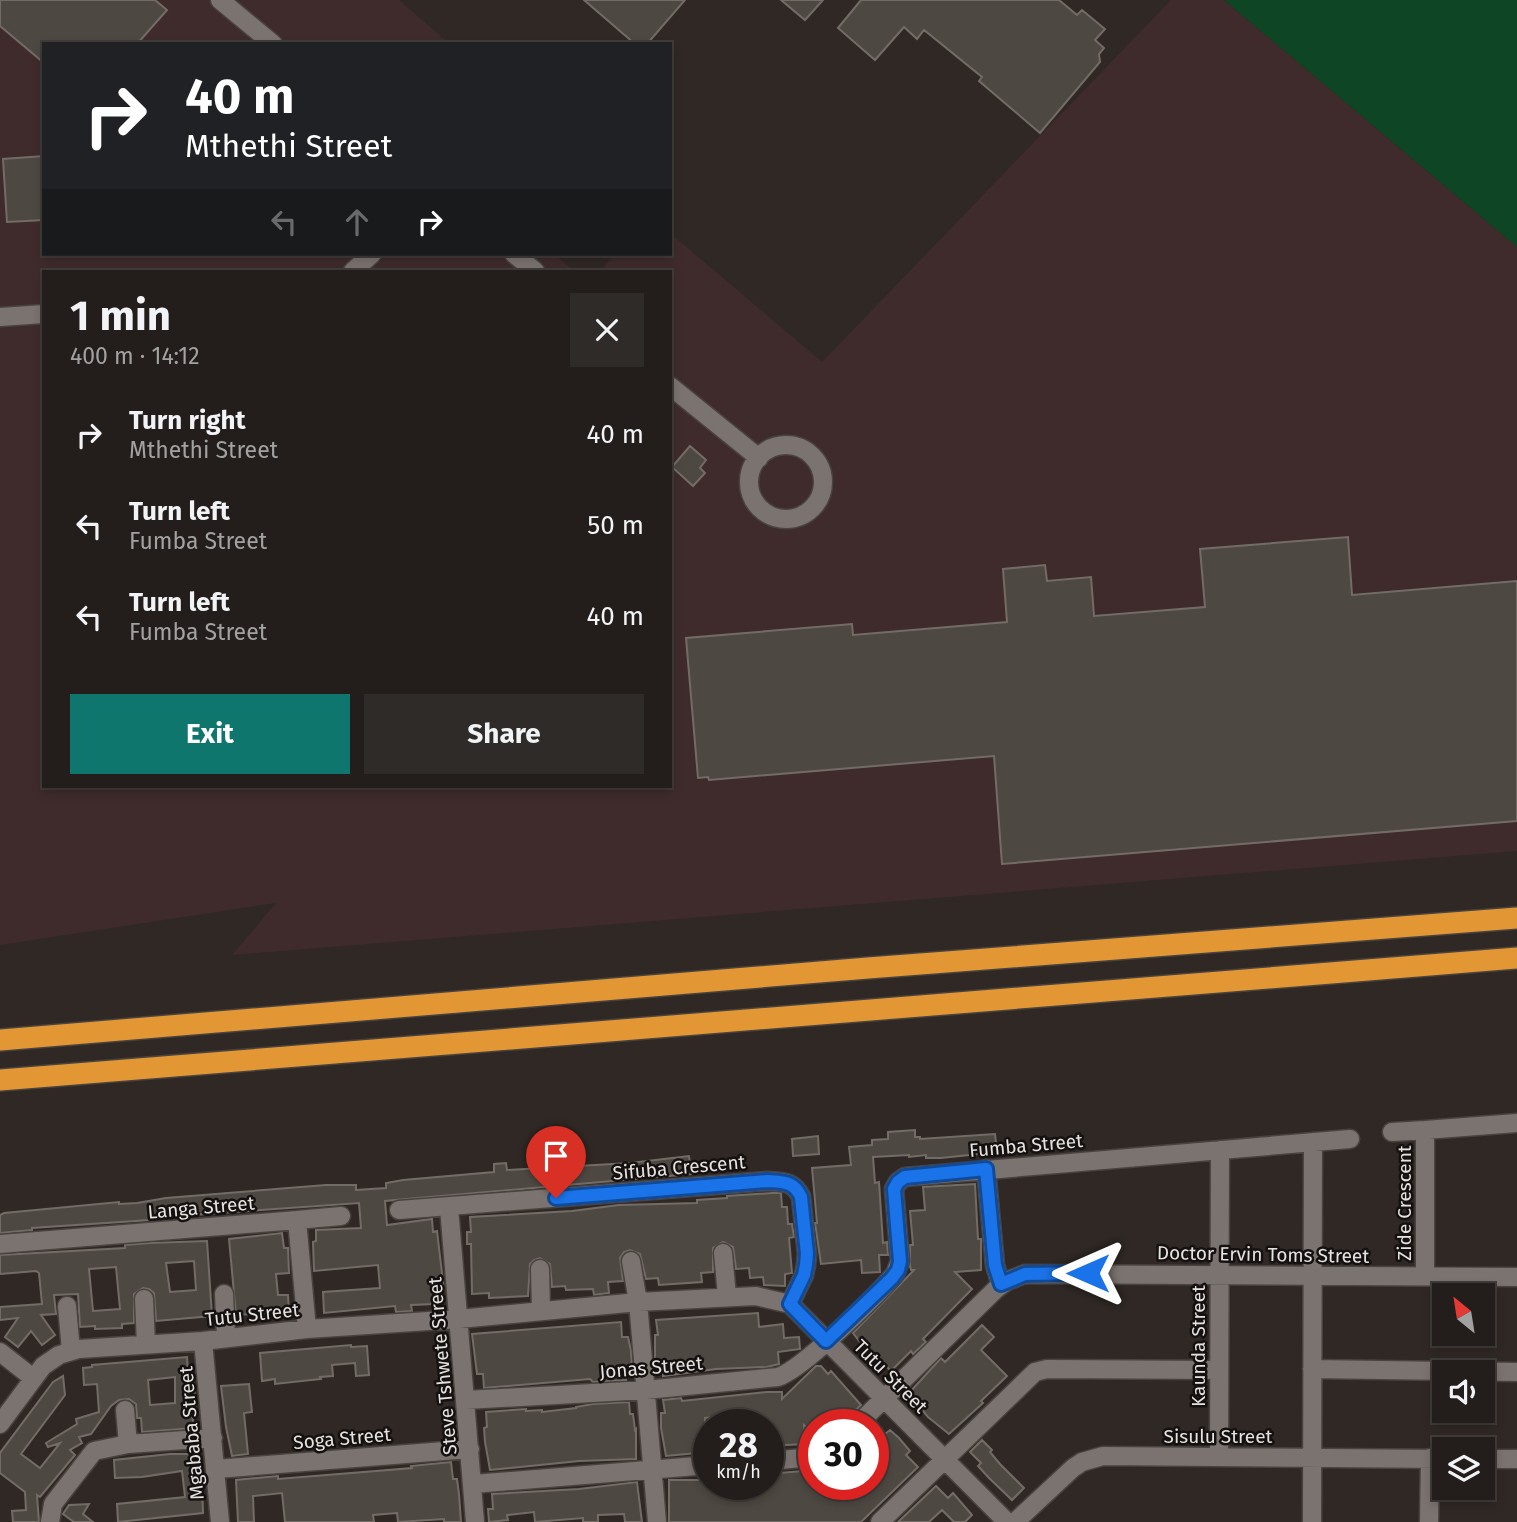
<!DOCTYPE html>
<meta charset="utf-8">
<style>
:root{--surface:#231e1b;--page:#2f2b28;--text:#f1f3f6;--muted:#a3a2a3;--line:#403c3a;--accent:#0f766e}
body{margin:0;font-family:"Fira Sans",sans-serif;background:var(--page);color:var(--text);height:100vh;display:flex;flex-direction:column;font-size:26px;white-space:nowrap}
*{box-sizing:border-box;margin:0}
p{font-size:23px;color:var(--muted)}
.icon{flex:none;width:38px;height:38px;fill:none;stroke:currentColor;stroke-width:2;stroke-linecap:round;stroke-linejoin:round}
.map{position:relative;flex:1;overflow:hidden}
.side{position:absolute;left:42px;top:270px;width:630px;height:518px;display:flex;flex-direction:column;background:var(--surface);border-radius:0px;box-shadow:0 4px 10px #0003,0 0 0 2px var(--line)}
.side>*{flex:none}
.banner{position:absolute;left:42px;top:42px;width:630px;height:214px;border-radius:0px;box-shadow:0 4px 10px #0003,0 0 0 2px var(--line);background:#202124;color:#fff;overflow:hidden}
.needle{width:46px;rotate:330deg}
.controls{position:absolute;left:1432px;top:1283px;display:grid;gap:14px}
.controls a{display:grid;place-items:center;width:63px;height:63px;border-radius:0px;background:var(--surface);box-shadow:0 4px 10px #0003,0 0 0 2px var(--line);font-size:35px}
.speed{position:absolute;left:693px;top:1409px;display:flex;gap:14px;font-size:35px;font-weight:700;text-align:center}
.speed>*{display:grid;place-content:center;width:91px;height:91px;border-radius:50%;background:var(--surface);box-shadow:0 4px 10px #0003,0 0 0 2px var(--line);line-height:1}
.speed small{font-size:18px;font-weight:400}
.speed .limit{border:10px solid #d22;background:#fff;color:#111}
.pin{position:absolute;display:grid;place-items:center;width:60px;height:60px;color:#fff;margin:-72px -30px;border-radius:50% 50% 50% 0;rotate:-45deg;box-shadow:0 0 7px #0007}
.pin .icon{rotate:45deg}
.me{position:absolute;width:77px;margin:-38px;rotate:270deg;stroke-linejoin:round;filter:drop-shadow(0 0 5px #0008)}
.turn{display:flex;align-items:center;gap:24px;height:147px;padding:0 28px;font-size:32px}
.turn .icon{width:91px;height:91px;stroke-width:2.5}
.turn b{display:block;font-size:49px;line-height:60px}
.lanes{display:flex;align-items:center;height:66px;padding:0 28px;background:#0003;justify-content:center;gap:35px;direction:ltr}
.lanes .off{opacity:.35}
.round{display:grid;place-items:center;flex:none;width:74px;height:74px;border-radius:0px;background:var(--page)}
.summary{display:flex;align-items:center;justify-content:space-between;height:119px;padding:0 28px}
h1{font-size:42px;font-weight:700;line-height:52px}
.cta{display:flex;gap:14px;margin-top:auto;padding:14px 28px}
.cta a{flex:1;height:80px;border-radius:0px;background:var(--accent);color:#fff;font-size:28px;font-weight:700;line-height:80px;text-align:center}
.cta a+a{background:var(--page);color:var(--text)}
ul{padding:0;list-style:none}
li{display:flex;align-items:center;gap:21px;height:91px;padding:0 28px}
li div{flex:1}
li b{display:block;font-size:26px}
li em{font-style:normal}
.map>svg:first-child{display:block}
</style>
<div class="map">
<svg width="1517" height="1522" viewBox="0 0 1517 1522">
<rect width="100%" height="100%" fill="#2f2824"/>
<!-- industrial -->
<path fill="#3f2b2c" d="M0 0H399L450 44H44V254H554L574 271H44V786H670V271H600L615 254H670V233L822 362 1171 0H1224L1517 247V851L232 955 276 903 0 945Z"/>
<!-- green -->
<path fill="#0e4525" d="M1224 0H1517V247Z"/>
<!-- building -->
<path fill="#4e4842" stroke="#736c66" stroke-width="2" fill-rule="evenodd" d="M0 0H155L167 10 137 44H44V63L0 26Z
M584 0H685L647 44H635Z
M781 0H823L805 20Z
M861 0H1059L1077 15 1082 10 1105 29 1095 40 1104 48 1099 54 1100 62 1040 133 979 81 982 77 924 30 917 39 904 27 875 60 838 28Z
M44 156V220L7 222 3 159Z
M690 446 706 460 700 468 705 473 693 486 672 467Z
M1348 537 1352 595 1517 581V821L1002 864 994 756 709 780 708 777 698 778 686 638 852 624 853 635 1007 622 1003 569 1045 565 1047 581 1091 577 1094 616 1205 607 1200 549Z
M915 1130V1137H920V1139L995 1134 997 1152 941 1158H926V1155L909 1157V1155L873 1157 875 1183 879 1182 883 1243 887 1242 888 1255H879L880 1272 862 1273 861 1260 821 1264 815 1223H817L812 1168 851 1165 849 1147 872 1145V1140L888 1139V1132Z
M818 1136 819 1154 793 1156 792 1139Z
M689 1156 691 1174 385 1201 387 1225 432 1219 433 1232 437 1231 444 1290 434 1292 435 1304 411 1305 412 1311 396 1312 395 1306 324 1313 323 1292 380 1288 378 1265 314 1271 313 1242 316 1241V1230L361 1228 359 1203 150 1218V1220L32 1228V1230L0 1233V1215L4 1213 119 1202V1204L137 1203 166 1198 326 1185H356V1190L386 1188V1183L403 1180 494 1172V1164L506 1163 507 1170 630 1163Z
M975 1184 978 1239H981V1270L955 1272 972 1289 923 1339 926 1342 913 1354 911 1351 891 1371 881 1361 877 1364 853 1333 914 1270H911L910 1266V1245H913L910 1211 925 1210 923 1187Z
M773 1193H781L782 1207H787L788 1224H792L794 1237 789 1238 792 1273 785 1274V1286L764 1285 763 1277 750 1278 749 1268 736 1269 733 1247 723 1242 713 1248V1272L701 1273 702 1282 659 1285 658 1278 646 1279 640 1254 630 1250 624 1252 620 1258 623 1281 608 1282 609 1293 594 1295 593 1289 566 1290 565 1286 552 1287 550 1264 540 1258 534 1260 530 1264 528 1296 489 1298V1293L472 1294 471 1244H467V1232H471L470 1217 572 1211 619 1205 697 1203V1200L727 1198V1196Z
M282 1233 284 1248H288L289 1273 276 1274 278 1295H288L289 1312 236 1315 229 1239Z
M207 1241 212 1316 156 1321 154 1293 149 1289 143 1288 134 1294V1323L122 1324V1328L95 1329V1326L80 1327 78 1294 54 1295 56 1314 41 1315 55 1335 42 1345 31 1331 18 1347 5 1337 18 1318 0 1320V1307L42 1304 39 1273 36 1271 0 1274V1255L125 1248V1245L150 1243ZM194 1261 196 1290 170 1292 166 1263ZM116 1267 120 1309 93 1311 89 1269Z
M758 1313 759 1327 783 1324 784 1338 799 1337 800 1349 778 1352 779 1364 767 1367 716 1369 663 1376 662 1362 655 1363V1335H658L656 1320Z
M621 1322 622 1337H628L631 1351 632 1366 625 1367 626 1380 593 1382 590 1379 484 1388 483 1374H477L472 1334Z
M982 1325 994 1337 981 1350 1007 1376 981 1401 983 1403 949 1434 928 1417 918 1405 921 1403 910 1392 941 1358 945 1362Z
M351 1345V1347L367 1346 369 1375 356 1376 355 1363 332 1365 333 1376 320 1377 321 1379 275 1384V1379L262 1381 260 1353Z
M187 1357 188 1372H192L194 1384 196 1413 192 1414 194 1428 142 1432 141 1418H137L136 1404 129 1399 119 1400 111 1406 91 1434 79 1437 82 1443 70 1450 75 1455 40 1497 37 1495 39 1522H13L12 1511 26 1510 25 1492 0 1473V1453L53 1382 63 1376 65 1395 21 1454 40 1468 60 1443 48 1447 46 1443 77 1424 76 1419 99 1412 97 1384 84 1385 83 1368 92 1367V1365ZM175 1377V1403L150 1405 148 1380Z
M816 1366H821L828 1374 831 1371 861 1405 841 1424H814V1434L804 1425 805 1444 768 1446V1424H760L759 1413 705 1418 708 1452 666 1456 661 1428V1413H665L663 1400 681 1398 682 1401 767 1392H782V1399Z
M249 1384 252 1412 244 1413 248 1454 232 1456 226 1427 221 1386Z
M629 1402 630 1414H633L635 1430 636 1429V1459L579 1461 490 1470 485 1442 484 1428 487 1427 486 1412 526 1409V1411L542 1410V1412L576 1408V1407L593 1404Z
M874 1424 885 1434 890 1430 899 1438 910 1451 906 1455 918 1467 861 1522H669V1480H709V1484H768V1474L814 1470V1484H873V1459L880 1453 873 1446Z
M982 1440 992 1450 990 1452 1000 1464 1024 1488 1012 1500 989 1478 978 1466 981 1463 970 1452Z
M170 1454H194L196 1468H199L200 1484H202L203 1513 118 1522 117 1504 185 1497 182 1471 142 1477 115 1478 114 1460Z
M451 1462 453 1479H457L459 1494 461 1522H444V1519L398 1522 397 1513 373 1515 374 1522H285L282 1493 253 1496 254 1522H238L236 1480 278 1476V1479L412 1468 411 1466Z
M637 1482 642 1522H625L624 1514 598 1515V1522H583V1518L535 1522 534 1512 507 1515 508 1520 489 1522 488 1509H493L492 1494 579 1489Z
M936 1486 948 1498 953 1493 972 1515 965 1522H954L942 1510 929 1522H898Z
M89 1504 83 1514 93 1522H74L63 1514 69 1505Z"/>
<g fill="none" stroke-linecap="round" stroke-linejoin="round">
<!-- minor casing -->
<g stroke="#494340" stroke-width="21">
<path id="minor" d="M220 0 273 44
M514 254 535 271
M353 271 372 254
M0 317 44 314
M670 386 759 458
M749 482a37 37 0 1 1 74 0a37 37 0 1 1-74 0Z
M1392 1132 1425 1130
M986 1169 995 1265 1001 1285
M449 1207 475 1522
M399 1210 767 1181C783 1182 794 1181 801 1197L807 1254 806 1265 804 1275 790 1304
M297 1220 341 1216
M0 1244 297 1220 307 1329
M723 1253 727 1296
M631 1261 638 1302 657 1522
M540 1269 541 1310
M1425 1276V1130L1517 1123
M224 1294 226 1337
M144 1299 146 1344
M67 1306 71 1351
M203 1341 220 1522
M0 1352 33 1378
M1312 1369 1517 1372
M466 1400 646 1390 778 1377C803 1369 875 1297 895 1274L900 1261 894 1189 898 1182 905 1177 1350 1139
M125 1410 128 1444
M0 1424 43 1366 59 1355 79 1349 203 1341 307 1329 459 1319 638 1302 756 1296 790 1304 1007 1522
M858 1424 996 1289 1007 1281 1025 1274 1517 1277
M1219 1457 1220 1150
M1482 1459H1517
M768 1461 814 1457
M216 1469 470 1449
M473 1484 709 1465
M50 1522 53 1504 94 1451 128 1444 213 1438
M880 1522 1035 1372 1047 1369 1219 1370
M1015 1522 1073 1468 1082 1462 1103 1456 1444 1459
M1312 1522 1313 1142
M1429 1522 1430 1458"/>
</g>
<!-- highway casing -->
<g stroke="#494340" stroke-width="24">
<path id="highway" d="M0 1040 868 968 1517 918
M0 1080 1517 958"/>
</g>
<!-- minor -->
<use href="#minor" stroke="#7b736f" stroke-width="18"/>
<!-- highway -->
<use href="#highway" stroke="#e29734" stroke-width="21"/>
</g>
<g fill="none" stroke-linecap="round" stroke-linejoin="round">
<!-- route casing -->
<g stroke="#114b97" stroke-width="18">
<path id="route" d="M556 1198 767 1181C783 1182 794 1181 801 1197L807 1254 806 1265 804 1275 790 1304 826 1341 892 1278 898 1270 900 1261 894 1189 898 1182 905 1177 986 1169 995 1265 1001 1284 1025 1274 1088 1273"/>
</g>
<!-- route -->
<use href="#route" stroke="#1a73e8" stroke-width="12"/>
</g>
<g text-anchor="middle" stroke-width="5" stroke-linejoin="round" paint-order="stroke">
<!-- street labels -->
<g font-size="19" fill="#e6e2df" stroke="#151110">
<text transform="translate(1026 1145) rotate(-5)" y="7">Fumba Street</text>
<text transform="translate(679 1167) rotate(-5)" y="7">Sifuba Crescent</text>
<text transform="translate(1404 1203) rotate(-90)" y="7">Zide Crescent</text>
<text transform="translate(201 1207) rotate(-5)" y="7">Langa Street</text>
<text transform="translate(1263 1254) rotate(1)" y="7">Doctor Ervin Toms Street</text>
<text transform="translate(252 1314) rotate(-6)" y="7">Tutu Street</text>
<text transform="translate(1198 1346) rotate(-90)" y="7">Kaunda Street</text>
<text transform="translate(442 1366) rotate(-95)" y="7">Steve Tshwete Street</text>
<text transform="translate(651 1367) rotate(-5)" y="7">Jonas Street</text>
<text transform="translate(891 1376) rotate(45)" y="7">Tutu Street</text>
<text transform="translate(191 1433) rotate(-95)" y="7">Mgababa Street</text>
<text x="1218" y="1443">Sisulu Street</text>
<text transform="translate(342 1438) rotate(-5)" y="7">Soga Street</text>
</g>
</g>
</svg>
<div class="controls">
<a><svg class="needle" viewBox="-14 -14 28 28"><path d="M0-13l5 13h-10z" fill="#e53935"/><path d="M0 13l5-13h-10z" fill="#a3a2a3"/></svg></a>
<a><svg class="icon" aria-label="sound" viewBox="0 0 24 24"><path d="M4 9h4l5-4v14l-5-4H4zM17 9q2 3 0 6"/></svg></a>
<a><svg class="icon" aria-label="layers" viewBox="0 0 24 24"><path d="M12 4l9 5-9 5-9-5zM3 14l9 5 9-5"/></svg></a>
</div>
<div class="speed"><div>28<small>km/h</small></div><div class="limit">30</div></div>
<div class="pin" style="left:556px;top:1198px;background:#d93025"><svg class="icon" aria-label="arrive" viewBox="0 0 24 24"><path d="M6 21V4h12l-3 4 3 4H6"/></svg></div>
<svg class="me" style="left:1088px;top:1273px" viewBox="-20 -20 40 40"><path d="M0-17L14 15 0 8-14 15z" fill="#1a73e8" stroke="#fff" stroke-width="4"/></svg>
<div class="banner">
<div class="turn"><svg class="icon" aria-label="right" viewBox="0 0 24 24"><path d="M7 20v-9h11M14 6l5 5-5 5"/></svg><div><b>40 m</b>Mthethi Street</div></div>
<div class="lanes"><svg class="icon off" aria-label="left" viewBox="0 0 24 24"><path d="M17 20v-9H6M10 6l-5 5 5 5"/></svg><svg class="icon off" aria-label="ahead" viewBox="0 0 24 24"><path d="M12 20V5M6 11l6-6 6 6"/></svg><svg class="icon" aria-label="right" viewBox="0 0 24 24"><path d="M7 20v-9h11M14 6l5 5-5 5"/></svg></div>
</div>
<section class="side">
<div class="summary"><div><h1>1 min</h1><p>400 m · 14:12</p></div><a class="round"><svg class="icon" aria-label="close" viewBox="0 0 24 24"><path d="M6 6l12 12M18 6L6 18"/></svg></a></div>
<ul>
<li><svg class="icon" aria-label="right" viewBox="0 0 24 24"><path d="M7 20v-9h11M14 6l5 5-5 5"/></svg><div><b>Turn right</b><p>Mthethi Street</p></div><em>40 m</em></li>
<li><svg class="icon" aria-label="left" viewBox="0 0 24 24"><path d="M17 20v-9H6M10 6l-5 5 5 5"/></svg><div><b>Turn left</b><p>Fumba Street</p></div><em>50 m</em></li>
<li><svg class="icon" aria-label="left" viewBox="0 0 24 24"><path d="M17 20v-9H6M10 6l-5 5 5 5"/></svg><div><b>Turn left</b><p>Fumba Street</p></div><em>40 m</em></li>
</ul>
<div class="cta"><a>Exit</a><a>Share</a></div>
</section>
</div>
